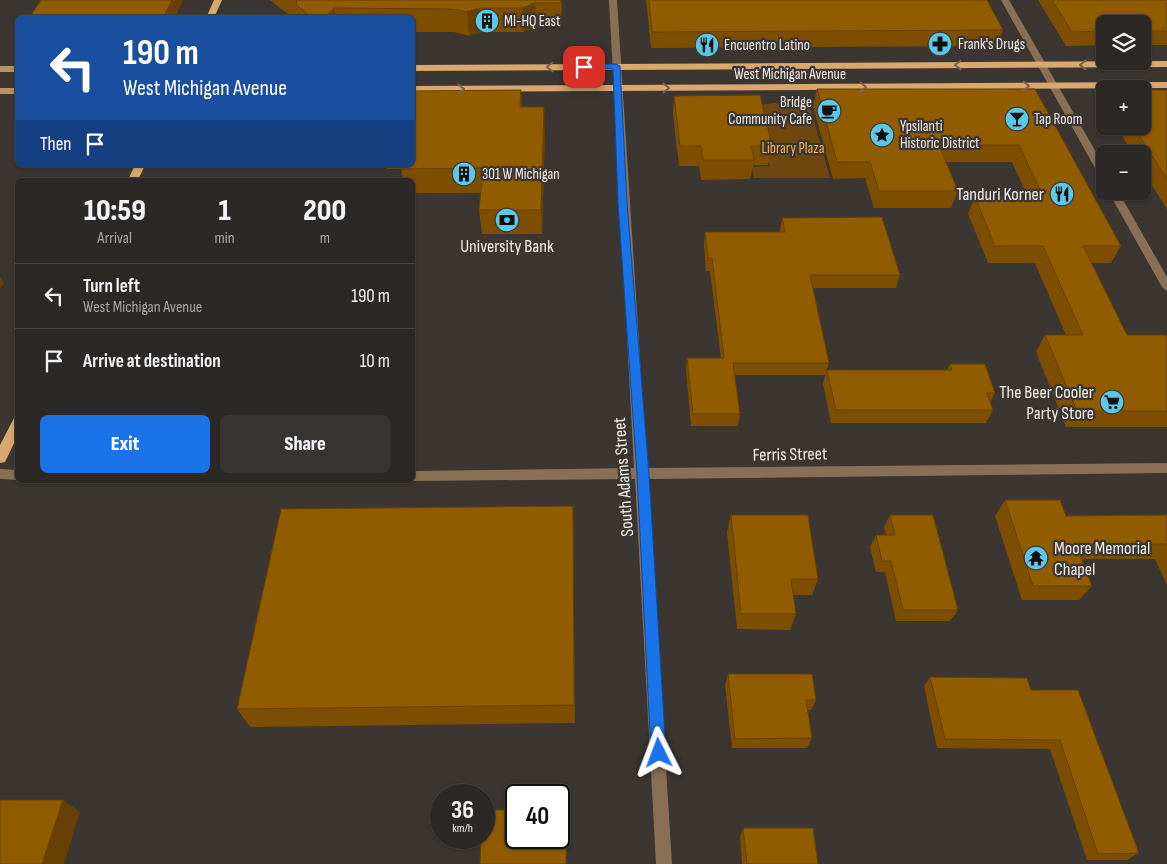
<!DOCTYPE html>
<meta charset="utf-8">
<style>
:root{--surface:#2c2825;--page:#383432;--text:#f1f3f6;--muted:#a6a6a7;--line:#484442;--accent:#1a73e8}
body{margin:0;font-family:"Sofia Sans Condensed",sans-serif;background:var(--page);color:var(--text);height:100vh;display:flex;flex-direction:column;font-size:19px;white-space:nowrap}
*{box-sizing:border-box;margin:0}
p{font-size:16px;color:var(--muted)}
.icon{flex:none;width:28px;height:28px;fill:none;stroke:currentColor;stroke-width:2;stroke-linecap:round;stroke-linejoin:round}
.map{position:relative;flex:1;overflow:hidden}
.panel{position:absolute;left:15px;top:178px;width:400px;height:305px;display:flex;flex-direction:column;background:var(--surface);border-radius:8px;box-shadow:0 1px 4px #0004,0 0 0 1px var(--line)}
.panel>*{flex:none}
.top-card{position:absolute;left:15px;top:15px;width:400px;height:152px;border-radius:8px;box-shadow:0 1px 4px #0004,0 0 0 1px var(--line);background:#1a4fa0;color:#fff;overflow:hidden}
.buttons{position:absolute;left:1096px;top:15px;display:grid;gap:10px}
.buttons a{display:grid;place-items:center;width:55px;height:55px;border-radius:8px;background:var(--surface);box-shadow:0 1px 4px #0004,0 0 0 1px var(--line);font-size:25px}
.speed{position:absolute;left:430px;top:784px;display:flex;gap:10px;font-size:25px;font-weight:700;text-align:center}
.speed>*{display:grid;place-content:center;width:65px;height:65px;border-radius:50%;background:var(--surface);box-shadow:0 1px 4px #0004,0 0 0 1px var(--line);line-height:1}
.speed small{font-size:12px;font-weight:400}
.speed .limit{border:2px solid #111;border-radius:8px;background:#fff;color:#111}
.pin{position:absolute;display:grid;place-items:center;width:42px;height:42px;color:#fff;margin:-21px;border-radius:10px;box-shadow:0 2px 8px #0006}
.me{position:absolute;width:55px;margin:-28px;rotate:357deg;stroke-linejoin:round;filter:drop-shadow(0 0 4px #0008)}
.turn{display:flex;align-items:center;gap:18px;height:105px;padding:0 25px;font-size:22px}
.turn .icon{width:65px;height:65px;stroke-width:2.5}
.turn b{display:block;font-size:35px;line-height:42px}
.then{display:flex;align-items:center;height:48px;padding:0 25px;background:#0003;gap:10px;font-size:19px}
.eta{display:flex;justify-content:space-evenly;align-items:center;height:85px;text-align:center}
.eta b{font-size:30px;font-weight:800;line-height:35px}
.button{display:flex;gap:10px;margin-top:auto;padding:10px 25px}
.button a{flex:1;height:58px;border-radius:8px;background:var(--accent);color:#fff;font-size:20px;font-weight:800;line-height:58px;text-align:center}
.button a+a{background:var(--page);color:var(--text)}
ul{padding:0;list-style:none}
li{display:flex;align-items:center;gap:15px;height:65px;padding:0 25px;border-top:1px solid var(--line)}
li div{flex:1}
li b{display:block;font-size:19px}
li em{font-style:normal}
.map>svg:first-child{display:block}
</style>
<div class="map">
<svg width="1167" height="864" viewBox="0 0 1167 864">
<rect width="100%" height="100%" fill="#3b3631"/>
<!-- green -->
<path fill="#70480f" d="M772 103H790L810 107 830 178H754L752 167 770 166 756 106Z"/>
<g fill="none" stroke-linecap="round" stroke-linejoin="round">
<!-- tertiary -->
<path fill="#897055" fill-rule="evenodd" d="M609 0H617L647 468 1167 463V473L648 479 672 864H656L635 479 412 481 408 480H412V471L634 468Z
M1001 0H1009L1105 168V180L1100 177Z
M1108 191H1118L1167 277V291L1162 287Z
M0 469 18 470 19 480 0 479Z"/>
<!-- secondary -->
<path fill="#b79063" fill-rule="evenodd" d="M0 66H18V72H0Z
M0 88H18V94H0Z"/>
<!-- primary -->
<path fill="#daa86d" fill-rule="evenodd" d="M214 0H222L214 18H206Z
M1167 61V67L412 71V65Z
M1167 82V88L412 92V86Z
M135 165H145L138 180H128Z
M18 416V435L5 462 0 463V445L14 418Z"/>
</g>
<!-- wall -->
<path fill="#7d4e00" d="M270 0H562L561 27H536L523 32H482L469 36 454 32H412V18H293Z
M646 0H987L1003 30 997 46 651 48Z
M1038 0H1167V45H1142V24H1105V45L1066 46Z
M817 89H1035L1121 246 1111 263H1092L1127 335 1167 337V427H1066L1036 352 1045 335H1066L1035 263H988L968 214 975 197H1028L1012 162H946L958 191 951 208H874L865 178 833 179 813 106Z
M521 90 522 107 545 132 542 234H482L479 210 481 193H412V180H403L401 169H387L386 165H412Z
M1167 90V209L1142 170V154H1133L1116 126H1142Z
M674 96 772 146 768 165H753L750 179 701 180 699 166H679L673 115Z
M1105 101V109L1103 105Z
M782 218 900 275 896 288H813L829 363 825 375H735L740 414 738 426H691L686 370 687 358H721L710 271H706L704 245 705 232H780V230Z
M950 364 995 393 990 402 993 410 986 423H831L823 384 827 370H947Z
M1005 500 1066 516 1167 515V585L1155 559H1082L1092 586 1079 600H1022L995 516Z
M573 506 575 723 250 727 237 709Z
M731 515 818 579 812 595H793L796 614 790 630 737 629 727 532Z
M890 515 958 610 950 621H896L885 572H876L870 547 876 535H886L884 527Z
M728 674 816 700 811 710H808L812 738 807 748H732L725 685Z
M930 677 1031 690 1139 853 1127 860H1087L1050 749 937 748 924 686Z
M743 828 818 864H742L740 836Z"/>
<!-- shaded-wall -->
<path fill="#664000" d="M172 0H182V3L175 18H163Z
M561 0H562L561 27Z
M535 3 536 27 523 32 522 8Z
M334 8 336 18H325Z
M480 8 482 32 469 36 467 12Z
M521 90 522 115 520 107Z
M544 107 545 132 542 234 541 210Z
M0 277 4 283 0 289Z
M63 800 80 812 64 864H42Z"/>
<!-- building -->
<path fill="#915b00" stroke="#664000" d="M41 0H172L163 18H29Z
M296 0H561L560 3H535L522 8H480L467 12 451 9 334 8 325 18H314L296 5 297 1Z
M649 0H987L1003 30 652 32Z
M1052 0H1167V31H1142V24H1105V31L1072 32Z
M817 89H1035L1121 246H1083L1127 335H1166L1167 337V411H1077L1045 335H1083L1043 246H995L975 197 1043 196 1019 145H939L958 191H879L870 162H837Z
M521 90 520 107H544L541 210H479L483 168 401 169V165H412V99L414 91Z
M1142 90H1167V179L1133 126H1142Z
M760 95 772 146H751L754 160H703L701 146H680L674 96Z
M882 217 900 275H810L829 363H733L740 414H693L687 358H724L712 258H708L705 232H785L782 218Z
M950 364H985L995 393H987L993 410H836L827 370H952Z
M1005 500H1060L1066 516 1167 515V544H1076L1092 586H1033Z
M573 506 574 705 237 709 281 509Z
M731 515H808L818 579H791L796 614H741Z
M890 515H933L958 610H903L891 561H882L876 535H895Z
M728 674H812L816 700H806L812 738 735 739Z
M930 677 1027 678 1031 690H1078L1139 853 1098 854 1060 740 945 739Z
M0 800H63L42 864H0Z
M484 810H516V838H559V810H567L566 864H480L481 838H484Z
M743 828H813L818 864H747Z"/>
<!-- one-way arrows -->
<defs><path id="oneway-chevron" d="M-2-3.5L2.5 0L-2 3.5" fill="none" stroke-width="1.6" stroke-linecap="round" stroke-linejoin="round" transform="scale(1.25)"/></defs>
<g stroke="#7b6449">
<use href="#oneway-chevron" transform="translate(958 65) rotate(180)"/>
<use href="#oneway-chevron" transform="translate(1083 65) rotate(180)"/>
<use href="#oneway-chevron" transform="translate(550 67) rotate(179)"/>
<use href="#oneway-chevron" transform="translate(1026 86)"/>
<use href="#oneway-chevron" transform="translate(863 87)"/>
<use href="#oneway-chevron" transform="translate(666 88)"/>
<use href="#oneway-chevron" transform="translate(461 89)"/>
</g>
<!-- route -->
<path fill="#1a73e8" stroke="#114b97" d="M616 64 620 66 627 203 649 474 666 753 664 758 659 760 654 758 651 753 637 474 618 203 613 69H584L580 67 584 64Z"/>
<!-- icons -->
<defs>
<g id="building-disc" transform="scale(1.25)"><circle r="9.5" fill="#5bc8e7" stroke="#3b3631"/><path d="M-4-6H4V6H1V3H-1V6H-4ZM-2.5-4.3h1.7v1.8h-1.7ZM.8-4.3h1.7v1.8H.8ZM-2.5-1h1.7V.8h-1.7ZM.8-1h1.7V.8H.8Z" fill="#111"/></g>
<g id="pharmacy-disc" transform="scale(1.25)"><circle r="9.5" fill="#5bc8e7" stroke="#3b3631"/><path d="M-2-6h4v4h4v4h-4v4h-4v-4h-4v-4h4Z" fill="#111"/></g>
<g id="restaurant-disc" transform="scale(1.25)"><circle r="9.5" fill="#5bc8e7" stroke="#3b3631"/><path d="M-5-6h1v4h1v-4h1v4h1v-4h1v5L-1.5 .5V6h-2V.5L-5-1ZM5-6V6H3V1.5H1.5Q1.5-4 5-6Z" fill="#111"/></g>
<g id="cafe-disc" transform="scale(1.25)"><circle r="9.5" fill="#5bc8e7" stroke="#3b3631"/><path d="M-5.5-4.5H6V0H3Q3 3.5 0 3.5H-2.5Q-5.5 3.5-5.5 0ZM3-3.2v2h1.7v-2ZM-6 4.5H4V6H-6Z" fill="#111"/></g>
<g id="bar-disc" transform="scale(1.25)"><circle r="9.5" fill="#5bc8e7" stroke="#3b3631"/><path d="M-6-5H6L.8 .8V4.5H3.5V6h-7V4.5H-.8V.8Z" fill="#111"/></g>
<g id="sight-disc" transform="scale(1.25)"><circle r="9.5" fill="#5bc8e7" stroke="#3b3631"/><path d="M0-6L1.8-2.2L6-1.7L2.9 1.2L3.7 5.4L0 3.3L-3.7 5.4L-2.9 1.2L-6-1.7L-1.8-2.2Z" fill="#111"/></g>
<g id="bank-disc" transform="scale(1.25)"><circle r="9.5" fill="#5bc8e7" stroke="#3b3631"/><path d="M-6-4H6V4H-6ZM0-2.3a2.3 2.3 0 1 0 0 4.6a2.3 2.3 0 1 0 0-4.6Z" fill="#111"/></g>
<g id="supermarket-disc" transform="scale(1.25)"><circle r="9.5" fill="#5bc8e7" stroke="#3b3631"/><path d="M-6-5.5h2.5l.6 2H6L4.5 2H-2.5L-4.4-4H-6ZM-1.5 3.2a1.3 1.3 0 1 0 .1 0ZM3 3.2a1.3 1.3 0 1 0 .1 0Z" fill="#111"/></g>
<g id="temple-disc" transform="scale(1.25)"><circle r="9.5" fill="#5bc8e7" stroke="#3b3631"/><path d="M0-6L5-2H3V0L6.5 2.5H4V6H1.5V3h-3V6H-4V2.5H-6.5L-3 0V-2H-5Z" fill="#111"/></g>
</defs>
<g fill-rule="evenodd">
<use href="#building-disc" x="487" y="21"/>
<use href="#pharmacy-disc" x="940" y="44"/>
<use href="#restaurant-disc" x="707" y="45"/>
<use href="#cafe-disc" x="829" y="111"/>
<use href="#bar-disc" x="1017" y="119"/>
<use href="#sight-disc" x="882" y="135"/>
<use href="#building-disc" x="464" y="174"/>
<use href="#restaurant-disc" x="1062" y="194"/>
<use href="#bank-disc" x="507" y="220"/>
<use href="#supermarket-disc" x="1112" y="402"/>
<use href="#temple-disc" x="1036" y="558"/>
</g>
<g text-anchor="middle" stroke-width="4.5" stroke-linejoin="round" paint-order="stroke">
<!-- far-poi labels -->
<g font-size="15" fill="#f2eeeb" stroke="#3b3631" text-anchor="start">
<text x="504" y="26">MI-HQ East</text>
<text x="958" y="49">Frank's Drugs</text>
<text x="724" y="50">Encuentro Latino</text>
<text x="812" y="107" text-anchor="end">Bridge<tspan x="812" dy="17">Community Cafe</tspan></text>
<text x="1034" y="124">Tap Room</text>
<text x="900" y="131">Ypsilanti<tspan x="900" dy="17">Historic District</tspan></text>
<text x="482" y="179">301 W Michigan</text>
</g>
<!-- far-street labels -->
<g font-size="15" fill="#f2eeeb" stroke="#3b3631">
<text x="790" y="79">West Michigan Avenue</text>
</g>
<!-- far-park labels -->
<g font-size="15" fill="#faae4c" stroke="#3b3631">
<text x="793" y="153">Library Plaza</text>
</g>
<!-- poi labels -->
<g font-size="18" fill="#f2eeeb" stroke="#3b3631" text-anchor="end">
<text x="1044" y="200">Tanduri Korner</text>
<text x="507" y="252" text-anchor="middle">University Bank</text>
<text x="1094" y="398">The Beer Cooler<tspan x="1094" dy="21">Party Store</tspan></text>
<text x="1054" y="554" text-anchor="start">Moore Memorial<tspan x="1054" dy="21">Chapel</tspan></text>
</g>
<!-- street labels -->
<g font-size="18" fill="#f2eeeb" stroke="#3b3631">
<text transform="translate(790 454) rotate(-1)" y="6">Ferris Street</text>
<text transform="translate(623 477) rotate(-94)" y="6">South Adams Street</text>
</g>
</g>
</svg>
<div class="buttons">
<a><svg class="icon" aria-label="layers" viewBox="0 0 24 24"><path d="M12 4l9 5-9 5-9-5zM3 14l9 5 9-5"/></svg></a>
<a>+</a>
<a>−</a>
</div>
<div class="speed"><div>36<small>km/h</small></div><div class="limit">40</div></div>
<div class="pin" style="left:584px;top:67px;background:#d93025"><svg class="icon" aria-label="arrive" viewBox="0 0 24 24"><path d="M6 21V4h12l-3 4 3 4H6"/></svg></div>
<svg class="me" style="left:659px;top:753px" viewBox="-20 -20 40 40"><path d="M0-17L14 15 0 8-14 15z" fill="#1a73e8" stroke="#fff" stroke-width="4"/></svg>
<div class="top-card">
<div class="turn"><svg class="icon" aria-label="left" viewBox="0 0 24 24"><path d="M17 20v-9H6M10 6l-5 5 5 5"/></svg><div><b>190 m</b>West Michigan Avenue</div></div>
<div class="then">Then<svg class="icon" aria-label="arrive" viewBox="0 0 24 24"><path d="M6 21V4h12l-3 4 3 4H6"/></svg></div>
</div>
<section class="panel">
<div class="eta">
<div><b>10:59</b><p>Arrival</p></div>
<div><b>1</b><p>min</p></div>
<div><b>200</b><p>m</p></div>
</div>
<ul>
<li><svg class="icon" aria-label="left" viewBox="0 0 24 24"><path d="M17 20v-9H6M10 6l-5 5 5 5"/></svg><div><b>Turn left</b><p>West Michigan Avenue</p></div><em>190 m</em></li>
<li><svg class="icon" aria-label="arrive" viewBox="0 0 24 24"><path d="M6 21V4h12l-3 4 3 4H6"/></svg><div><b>Arrive at destination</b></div><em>10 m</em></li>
</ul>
<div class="button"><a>Exit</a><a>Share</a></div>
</section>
</div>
